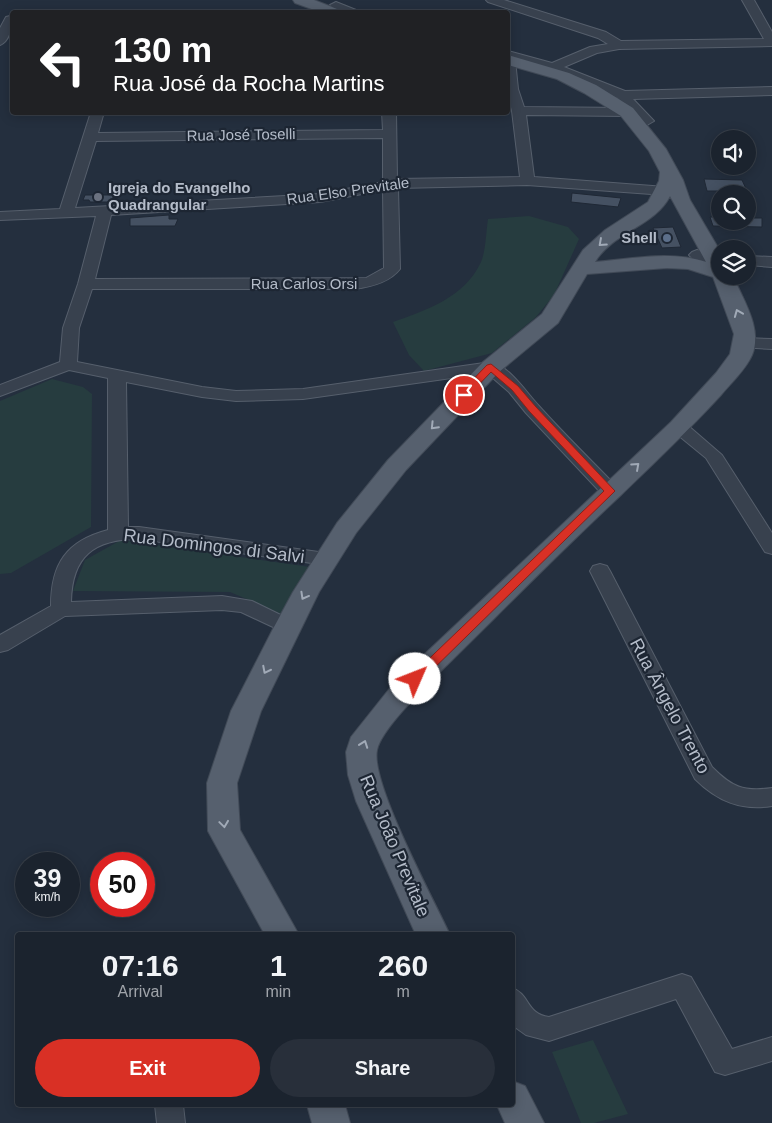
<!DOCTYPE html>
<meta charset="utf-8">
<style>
:root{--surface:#1b232e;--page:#282f3a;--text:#f1f3f6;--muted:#a0a4aa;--line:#39404a;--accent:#d93025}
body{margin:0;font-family:Helvetica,sans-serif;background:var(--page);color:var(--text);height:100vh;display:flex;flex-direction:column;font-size:19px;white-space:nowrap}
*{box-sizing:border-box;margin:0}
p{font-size:16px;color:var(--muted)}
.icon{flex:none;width:28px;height:28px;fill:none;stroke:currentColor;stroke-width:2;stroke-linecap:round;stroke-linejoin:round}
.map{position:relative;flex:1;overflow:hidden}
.sheet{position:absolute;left:15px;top:932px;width:500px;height:175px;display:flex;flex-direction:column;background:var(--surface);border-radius:5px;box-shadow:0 2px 12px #0003,0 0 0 1px var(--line)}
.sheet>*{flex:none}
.guide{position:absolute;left:10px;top:10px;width:500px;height:105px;border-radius:5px;box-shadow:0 2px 12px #0003,0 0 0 1px var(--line);background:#202124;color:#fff;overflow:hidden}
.tools{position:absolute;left:711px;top:130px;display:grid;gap:10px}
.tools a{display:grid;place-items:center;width:45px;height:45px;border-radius:50%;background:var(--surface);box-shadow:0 2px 12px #0003,0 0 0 1px var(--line);font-size:25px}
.speed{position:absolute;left:15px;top:852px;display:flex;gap:10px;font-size:25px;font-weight:700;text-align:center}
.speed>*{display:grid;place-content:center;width:65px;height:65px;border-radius:50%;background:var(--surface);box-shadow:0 2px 12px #0003,0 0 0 1px var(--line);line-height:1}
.speed small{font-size:12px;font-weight:400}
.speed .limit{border:8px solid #d22;background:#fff;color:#111}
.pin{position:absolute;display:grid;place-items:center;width:42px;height:42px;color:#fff;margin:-21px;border:2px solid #fff;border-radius:50%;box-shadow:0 1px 5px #0007}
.me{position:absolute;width:55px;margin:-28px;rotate:46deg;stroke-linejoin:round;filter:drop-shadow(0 0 4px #0008)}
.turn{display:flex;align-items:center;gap:18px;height:105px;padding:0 20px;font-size:22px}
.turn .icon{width:65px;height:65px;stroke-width:2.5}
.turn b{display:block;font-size:35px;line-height:42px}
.eta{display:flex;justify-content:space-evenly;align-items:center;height:85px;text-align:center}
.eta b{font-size:30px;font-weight:600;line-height:35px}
.cta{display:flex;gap:10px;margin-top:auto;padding:10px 20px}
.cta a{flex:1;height:58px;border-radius:30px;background:var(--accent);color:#fff;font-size:20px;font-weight:600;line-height:58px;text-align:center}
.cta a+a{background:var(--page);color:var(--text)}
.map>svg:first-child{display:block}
</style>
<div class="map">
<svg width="772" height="1123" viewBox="0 0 772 1123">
<rect width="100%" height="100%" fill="#242f3e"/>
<!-- green -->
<path fill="#263c3f" d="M529 216 568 227 579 239 554 295 536 317 492 353 424 371 409 355 393 322C427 310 465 297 481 262 486 250 486 232 488 219Z
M52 379 83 387 92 394 91 527 11 573 0 574V401Z
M121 540 310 567 291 618 230 592 73 591 85 560Z
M593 1040 628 1114 594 1123H581L552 1052Z"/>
<!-- building -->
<path fill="#455162" stroke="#1f2835" d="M704 179 742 180 747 191H707Z
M572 193 621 198 618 207 571 202Z
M85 195H114L111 202H90L89 200H83Z
M169 215V219H178L175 226H130V218Z
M710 217H720V221H748V218H762V227L713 226Z
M673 227 681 247 662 248 653 228Z"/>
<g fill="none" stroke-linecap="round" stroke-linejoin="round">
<!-- minor casing -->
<g stroke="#565f6c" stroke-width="2">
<path id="minor" d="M486 0H504L606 32 621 41 764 39 742 0H754L772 32V46L619 49 597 53 564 67 625 91 772 87V95L633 99 654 121 647 125 642 124 633 113 627 116 526 115 534 177 679 188 684 189 686 192 684 195 679 196 527 185 398 188 400 269C389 283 370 287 354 289H92L79 328 77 362 202 387 236 391 303 389 491 362C509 366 526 392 539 406 564 434 591 460 617 487L619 491 617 495 610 497 603 495 526 413 509 392 487 373 303 399 236 401 202 397 126 382 128 527H139L326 553 333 554 336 559 333 564 326 565 139 539C94 539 72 556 71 602L222 596 252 601 295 622 299 627 295 632 288 634 241 612 222 610 65 616 8 650 0 652V635L51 606C51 564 66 541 108 530V378L69 370 0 396V385L60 362 63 328 78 284 96 216 0 220V212L60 209 91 112H104L98 133 383 130 382 112H396L397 179 520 177 512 111 508 95V51L552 63 590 47 608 44 598 38 488 2ZM515 60 571 78 618 98 628 108 524 107 518 89ZM383 138V182L320 194 75 208 96 141ZM383 190 384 268 366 278 95 279 111 215 320 202Z
M336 2 356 10 358 12C348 13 338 12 330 5Z
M10 16H12C12 26 10 41 0 45V28L6 17Z
M697 250 720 255V265L692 258 689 255 692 252Z
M748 256 772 257V267L748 265Z
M745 338 772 339V349L739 347 737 343 739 339Z
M679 422 685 423 722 455 772 533V554L765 552 706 458 673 431 670 427 673 423Z
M600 564 607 566 610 571 712 767C732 787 743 792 772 788V806C741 811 717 801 695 779L590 571 593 566Z
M682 974 691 977 732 1049 772 1037V1061L725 1075 715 1072 676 999 549 1041 526 1035 512 1025V988C530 994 526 1014 549 1017Z
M155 1105H183L185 1123H157Z"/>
</g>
<!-- major casing -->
<g stroke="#414a57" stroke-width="2">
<path id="major" d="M293 0H314L337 9 340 12H320L295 3Z
M508 55 569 73 596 85 633 108 666 149 683 180 690 200 720 251V276H733C743 300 763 329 752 355 746 369 731 383 721 395 689 430 655 462 621 495 561 551 503 610 445 667 428 684 381 729 377 750 370 782 434 900 450 935H416L356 801 348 775 346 752 351 737 394 683 671 422 716 373 730 354 734 334 713 277 688 269 667 268 587 274 558 323 499 372 406 470 356 533 319 592 261 711 237 783 240 830 299 935H265L208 831 207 783 231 711 274 627 293 592 337 523 388 460 483 362 542 314 583 250 605 230 648 202 659 181 660 172 649 151 621 116 584 93 557 79 508 65ZM670 196 706 262C671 250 631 259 595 262 613 232 655 226 670 196Z
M512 1081 525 1086 544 1123H505L497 1105H512Z
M307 1105H345L350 1123H312Z"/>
</g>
<!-- minor -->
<use href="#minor" fill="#38414e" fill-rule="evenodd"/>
<!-- major -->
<use href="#major" fill="#56606e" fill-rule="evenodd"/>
</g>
<!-- one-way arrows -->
<defs><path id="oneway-chevron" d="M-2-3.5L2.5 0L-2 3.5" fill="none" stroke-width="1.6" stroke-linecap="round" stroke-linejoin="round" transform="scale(1.25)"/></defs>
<g stroke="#a1aab7">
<use href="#oneway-chevron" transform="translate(602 243) rotate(138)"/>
<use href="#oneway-chevron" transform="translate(738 313) rotate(-112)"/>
<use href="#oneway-chevron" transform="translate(434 426) rotate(134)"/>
<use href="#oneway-chevron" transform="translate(636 466) rotate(-42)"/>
<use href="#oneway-chevron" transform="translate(304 596) rotate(119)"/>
<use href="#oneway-chevron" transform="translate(266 670) rotate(117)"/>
<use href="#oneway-chevron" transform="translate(364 744) rotate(-70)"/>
<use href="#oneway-chevron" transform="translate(224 824) rotate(82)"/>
</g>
<!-- route -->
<path fill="#d93025" stroke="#8d1f18" d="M491 364 518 386 536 407 615 491 420 682H411L409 679 411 676 604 491 529 411 512 390 491 372 467 397H460V393L487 365Z"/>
<!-- markers -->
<circle fill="#6b7280" stroke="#1d2633" stroke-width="2" cx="98" cy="197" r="5"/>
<circle fill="#5c6f8a" stroke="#1d2633" stroke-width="2" cx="667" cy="238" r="5"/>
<g text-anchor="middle" stroke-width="4.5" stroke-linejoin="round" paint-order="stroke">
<!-- far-street labels -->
<g font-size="15" fill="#b4bcc9" stroke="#1d2633">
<text transform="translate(241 135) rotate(-1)" y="5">Rua José Toselli</text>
<text transform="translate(348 191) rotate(-8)" y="5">Rua Elso Previtale</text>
<text x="304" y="289">Rua Carlos Orsi</text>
</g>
<!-- far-poi labels -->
<g font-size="15" font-weight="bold" fill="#b4bcc9" stroke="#1d2633" text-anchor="start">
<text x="108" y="193">Igreja do Evangelho<tspan x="108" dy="17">Quadrangular</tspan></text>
<text x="657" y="243" text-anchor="end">Shell</text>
</g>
<!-- street labels -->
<g font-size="18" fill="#b4bcc9" stroke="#1d2633">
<text transform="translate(214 546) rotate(7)" y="6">Rua Domingos di Salvi</text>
<text transform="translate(670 706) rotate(62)" y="6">Rua Ângelo Trento</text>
<text transform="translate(395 846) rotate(67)" y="6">Rua João Previtale</text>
</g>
</g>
</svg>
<div class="tools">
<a><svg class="icon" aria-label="sound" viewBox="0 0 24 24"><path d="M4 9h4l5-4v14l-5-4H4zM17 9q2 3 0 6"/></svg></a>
<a><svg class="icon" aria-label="search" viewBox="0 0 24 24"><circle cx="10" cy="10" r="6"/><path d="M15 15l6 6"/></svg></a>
<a><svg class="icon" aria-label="layers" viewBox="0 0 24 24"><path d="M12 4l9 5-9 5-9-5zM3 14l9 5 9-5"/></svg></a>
</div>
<div class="speed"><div>39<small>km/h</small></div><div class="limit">50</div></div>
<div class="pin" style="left:464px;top:395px;background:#d93025"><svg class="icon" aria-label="arrive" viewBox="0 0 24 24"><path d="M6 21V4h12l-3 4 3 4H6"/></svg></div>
<svg class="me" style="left:415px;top:679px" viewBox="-20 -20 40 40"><circle r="19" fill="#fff"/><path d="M0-13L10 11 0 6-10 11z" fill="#d93025"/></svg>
<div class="guide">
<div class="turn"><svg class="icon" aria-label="left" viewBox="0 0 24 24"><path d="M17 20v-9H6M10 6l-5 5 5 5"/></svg><div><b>130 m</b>Rua José da Rocha Martins</div></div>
</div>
<section class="sheet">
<div class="eta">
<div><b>07:16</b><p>Arrival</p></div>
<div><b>1</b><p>min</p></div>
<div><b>260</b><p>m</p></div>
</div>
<div class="cta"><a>Exit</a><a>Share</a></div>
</section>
</div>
